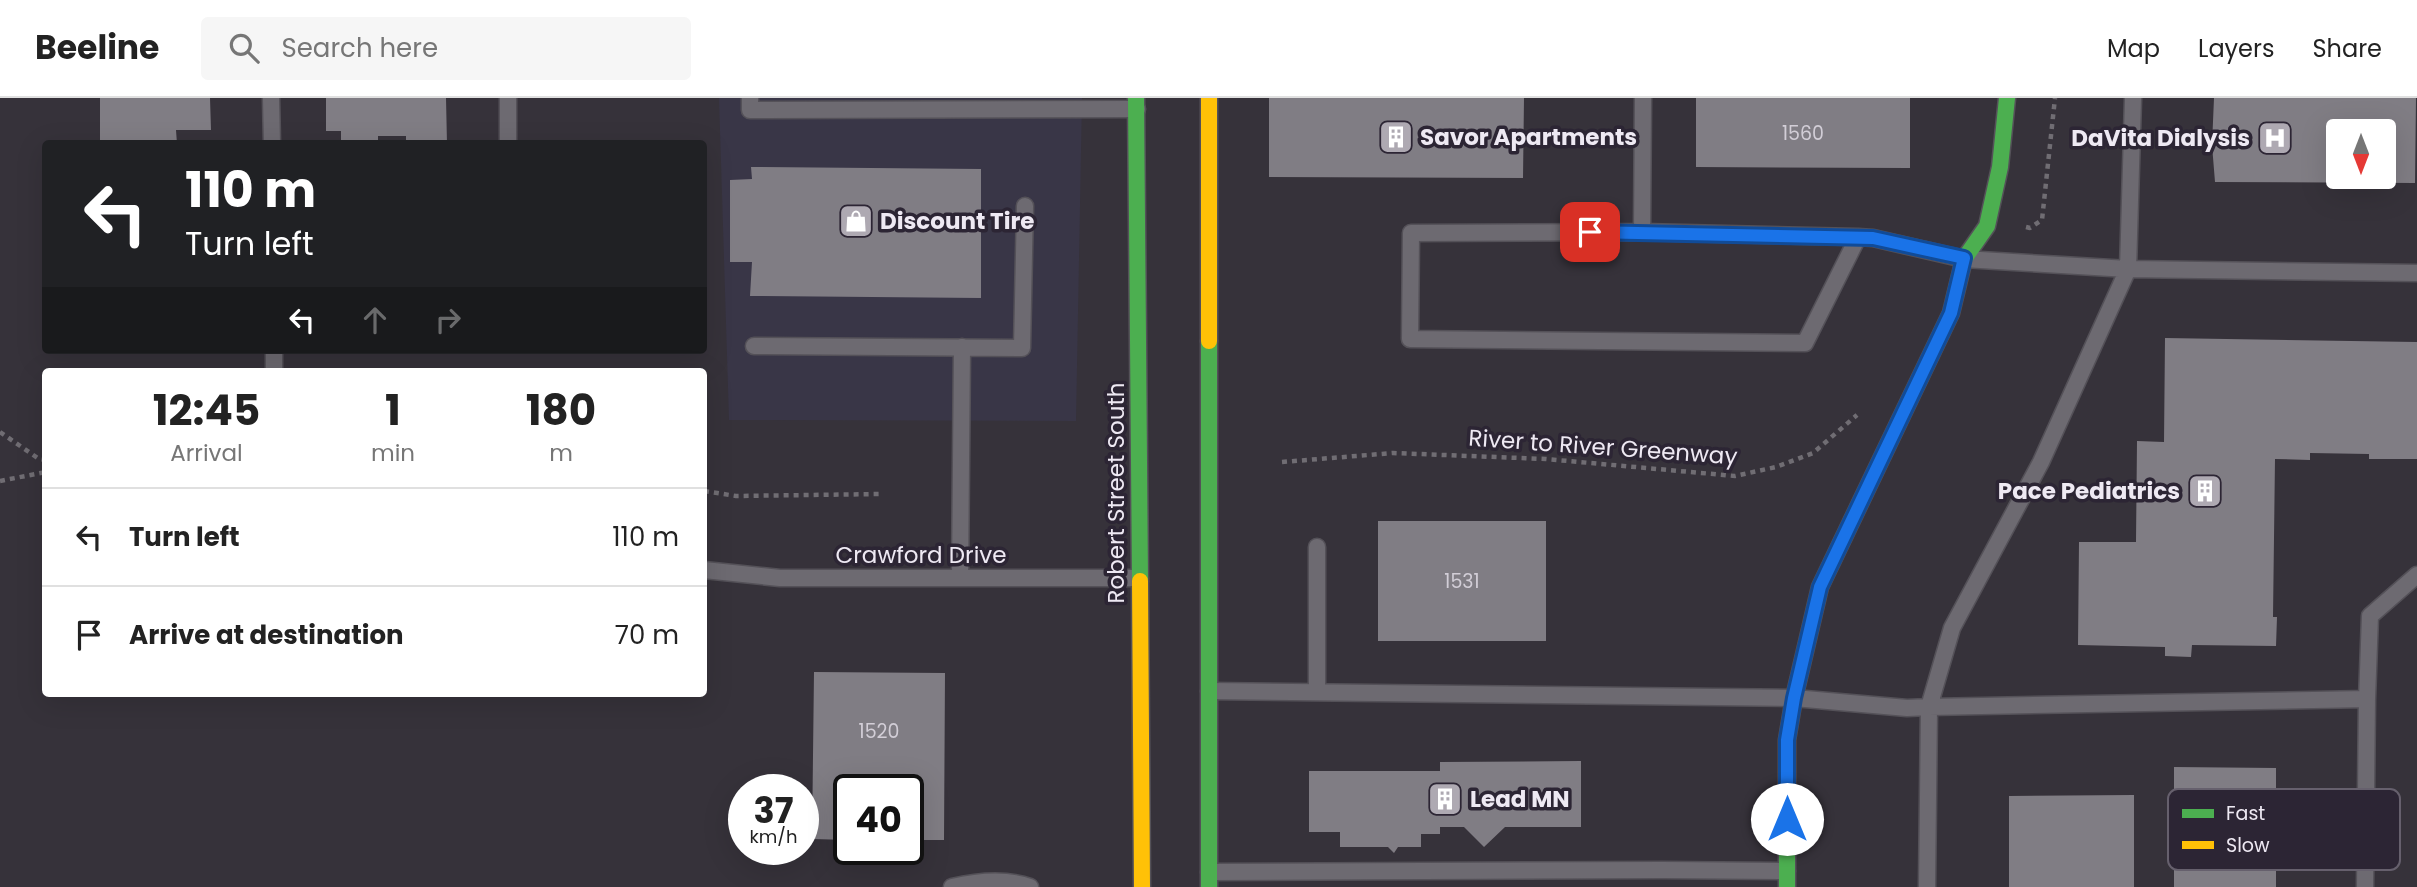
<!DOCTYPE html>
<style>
:root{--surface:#fff;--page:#f6f6f6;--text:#222;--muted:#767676;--line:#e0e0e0}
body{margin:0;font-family:Poppins,sans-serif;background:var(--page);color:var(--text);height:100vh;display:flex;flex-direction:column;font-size:26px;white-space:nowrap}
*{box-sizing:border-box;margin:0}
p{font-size:23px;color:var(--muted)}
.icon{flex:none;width:38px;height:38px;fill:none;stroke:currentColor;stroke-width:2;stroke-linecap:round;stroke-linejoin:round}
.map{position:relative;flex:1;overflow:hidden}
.sheet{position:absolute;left:42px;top:270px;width:665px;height:329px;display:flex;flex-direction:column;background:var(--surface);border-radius:7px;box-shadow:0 7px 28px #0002}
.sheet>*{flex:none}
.hud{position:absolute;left:42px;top:42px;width:665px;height:214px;border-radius:7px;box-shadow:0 7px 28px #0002;background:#202124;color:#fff;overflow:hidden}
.needle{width:46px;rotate:180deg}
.tools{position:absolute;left:2326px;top:21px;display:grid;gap:14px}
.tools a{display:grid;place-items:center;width:70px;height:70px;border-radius:7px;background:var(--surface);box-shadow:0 7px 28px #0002;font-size:35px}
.speed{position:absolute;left:728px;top:676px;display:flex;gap:14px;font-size:35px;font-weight:700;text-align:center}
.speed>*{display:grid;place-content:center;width:91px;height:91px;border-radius:50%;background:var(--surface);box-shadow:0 7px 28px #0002;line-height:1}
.speed small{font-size:18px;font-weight:400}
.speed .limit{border:4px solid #111;border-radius:10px;background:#fff;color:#111}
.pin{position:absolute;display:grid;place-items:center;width:60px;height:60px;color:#fff;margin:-30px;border-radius:14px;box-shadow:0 4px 10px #0006}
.me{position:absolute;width:77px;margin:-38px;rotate:0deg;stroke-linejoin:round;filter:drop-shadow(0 0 5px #0008)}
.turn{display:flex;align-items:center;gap:24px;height:147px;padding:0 28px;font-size:32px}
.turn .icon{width:91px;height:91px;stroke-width:2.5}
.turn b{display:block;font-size:49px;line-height:60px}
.lanes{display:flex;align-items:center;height:66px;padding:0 28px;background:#0003;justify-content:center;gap:35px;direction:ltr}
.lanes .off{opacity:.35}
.eta{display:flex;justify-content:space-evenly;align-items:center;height:119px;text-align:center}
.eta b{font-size:42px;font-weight:700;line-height:49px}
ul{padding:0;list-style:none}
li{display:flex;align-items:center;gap:21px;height:98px;padding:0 28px;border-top:2px solid var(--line)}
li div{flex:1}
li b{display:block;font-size:26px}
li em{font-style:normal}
header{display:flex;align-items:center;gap:42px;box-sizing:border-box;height:98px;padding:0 35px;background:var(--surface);border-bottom:2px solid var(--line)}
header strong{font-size:33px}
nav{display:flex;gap:38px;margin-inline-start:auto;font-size:24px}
.search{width:490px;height:63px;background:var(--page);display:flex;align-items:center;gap:18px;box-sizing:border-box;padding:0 24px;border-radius:7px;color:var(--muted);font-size:26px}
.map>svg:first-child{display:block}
</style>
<header>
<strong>Beeline</strong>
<div class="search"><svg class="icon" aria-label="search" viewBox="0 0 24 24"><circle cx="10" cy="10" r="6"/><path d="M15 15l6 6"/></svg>Search here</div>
<nav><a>Map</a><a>Layers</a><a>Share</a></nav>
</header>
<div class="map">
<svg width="2417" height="789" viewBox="0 0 2417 789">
<rect width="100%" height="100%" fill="#36323a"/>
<!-- commercial -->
<path fill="#393647" d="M719 0H1082L1076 323 729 322Z"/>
<!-- building -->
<path fill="#807d84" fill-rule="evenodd" d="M100 0H210L211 32H176L177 46H100Z
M326 0H446L447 46H406V38H378V46H341V33H326Z
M1269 0H1524L1523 80 1269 79Z
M1696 0H1910V70L1696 69Z
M2214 0H2416L2415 85 2215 84 2212 47ZM2338 33H2384V79H2338Z
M751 69 981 71V200L750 198 752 164H730V82L752 81Z
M2165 240 2417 244V361H2369V356L2310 355V362L2275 361 2273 519H2277L2276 548 2192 547 2191 559 2165 558V549L2078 547 2079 444H2136L2137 343 2164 344Z
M1378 423H1546V543H1378Z
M814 574 945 575 944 742H908V691H849V742L812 741Z
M1581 663V729H1505L1484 749 1464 729H1440V736H1421V749H1398L1394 755 1388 749H1340V734H1309V673H1440V664Z
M2174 669 2276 670V789H2174Z
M2134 697V789H2009V698Z"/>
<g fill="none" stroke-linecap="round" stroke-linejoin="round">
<!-- lane casing -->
<g stroke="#545158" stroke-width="19">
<path id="lane" d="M271 0 272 46
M508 0V46
M750 0V12L1137 11
M1642 134 1643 0
M1858 139 1805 245 1410 241 1411 135 1642 134 1858 139 1873 140 1964 161 2128 171 2133 1
M754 248 1022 250 1025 108
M274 252V273
M1317 449V594
M704 472 780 480H1140
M960 480 962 249
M1209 593 1794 600 1907 610 1929 609 1952 530 2041 364 2128 171 2417 175
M1209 774 1662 772 1787 773
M952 789C978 783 1005 780 1030 789
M1927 789 1929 609 2367 601
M2365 789 2367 601 2370 518 2417 477"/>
</g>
<!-- fast casing -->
<g stroke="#545158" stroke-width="19">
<path id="fast" d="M1136 0 1140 483
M1209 243V789
M1787 789V642L1794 600 1820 489 1951 215 1964 161 1987 128 2000 69 2007 0"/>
</g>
<!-- slow casing -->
<g stroke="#545158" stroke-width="19">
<path id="slow" d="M1209 0V243
M1140 483 1142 789"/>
</g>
<!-- path -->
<path stroke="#706d73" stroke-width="4.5" stroke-dasharray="5 5" stroke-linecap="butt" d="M2026 129 2030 130 2042 122 2055 0
M0 334 39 361 46 362
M1282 364 1393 355 1546 361 1735 378 1776 369 1813 355 1857 317
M0 383 46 374
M704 393 736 398 882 396"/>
<!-- lane -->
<use href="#lane" stroke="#6d6a71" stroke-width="16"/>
<!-- fast -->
<use href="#fast" stroke="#4caf50" stroke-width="16"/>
<!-- slow -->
<use href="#slow" stroke="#ffc107" stroke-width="16"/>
</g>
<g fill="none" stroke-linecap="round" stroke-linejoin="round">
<!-- route casing -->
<g stroke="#114b97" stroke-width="18">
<path id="route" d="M1590 134 1873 140 1964 160 1951 215 1820 489 1794 600 1787 642V721"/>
</g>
<!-- route -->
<use href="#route" stroke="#1a73e8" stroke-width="12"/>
</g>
<!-- icons -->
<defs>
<g id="building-square" transform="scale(1.75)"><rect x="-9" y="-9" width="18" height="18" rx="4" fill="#aea9b2" stroke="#2c2534"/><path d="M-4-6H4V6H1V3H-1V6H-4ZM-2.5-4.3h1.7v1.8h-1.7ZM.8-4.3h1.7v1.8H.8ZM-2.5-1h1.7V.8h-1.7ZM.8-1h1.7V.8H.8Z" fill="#fff"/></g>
<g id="hospital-square" transform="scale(1.75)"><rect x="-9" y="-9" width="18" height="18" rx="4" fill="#aea9b2" stroke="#2c2534"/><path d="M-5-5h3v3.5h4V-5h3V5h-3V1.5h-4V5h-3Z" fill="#fff"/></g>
<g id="shop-square" transform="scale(1.75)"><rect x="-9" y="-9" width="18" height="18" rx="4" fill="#aea9b2" stroke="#2c2534"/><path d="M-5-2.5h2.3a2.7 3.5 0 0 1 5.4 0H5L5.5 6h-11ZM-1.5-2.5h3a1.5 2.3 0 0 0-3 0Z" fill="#fff"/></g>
</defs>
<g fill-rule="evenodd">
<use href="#building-square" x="1396" y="39"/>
<use href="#hospital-square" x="2275" y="40"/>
<use href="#shop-square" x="856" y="123"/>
<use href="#building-square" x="2205" y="393"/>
<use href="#building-square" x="1445" y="701"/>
</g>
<g text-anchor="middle" stroke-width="7" stroke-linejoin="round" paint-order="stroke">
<!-- number labels -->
<g font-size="19" fill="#d2ced7">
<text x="1803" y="42">1560</text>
<text x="1462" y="490">1531</text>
<text x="879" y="640">1520</text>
</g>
<!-- poi labels -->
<g font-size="23" font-weight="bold" fill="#eee9f3" stroke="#2c2534" text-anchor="start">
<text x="1420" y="47">Savor Apartments</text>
<text x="2250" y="48" text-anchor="end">DaVita Dialysis</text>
<text x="880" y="131">Discount Tire</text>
<text x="2180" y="401" text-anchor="end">Pace Pediatrics</text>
<text x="1470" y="709">Lead MN</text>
</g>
<!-- street labels -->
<g font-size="23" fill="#eee9f3" stroke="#2c2534">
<text transform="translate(1603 349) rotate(4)" y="8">River to River Greenway</text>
<text transform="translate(1116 395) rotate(-90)" y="8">Robert Street South</text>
<text x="921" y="465">Crawford Drive</text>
</g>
</g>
<!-- legend -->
<rect x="2168" y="691" width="232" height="81" rx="10" fill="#2c2534" stroke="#66606d" stroke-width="2"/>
<rect x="2182" y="711" width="32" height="9" fill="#4caf50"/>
<rect x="2182" y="743" width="32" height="8" fill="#ffc107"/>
<g font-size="19" fill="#eee9f3">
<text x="2226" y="722">Fast</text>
<text x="2226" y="754">Slow</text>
</g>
</svg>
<div class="tools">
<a><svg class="needle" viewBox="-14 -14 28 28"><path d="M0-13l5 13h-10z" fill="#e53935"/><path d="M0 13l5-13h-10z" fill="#767676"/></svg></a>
</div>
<div class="speed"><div>37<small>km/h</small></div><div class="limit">40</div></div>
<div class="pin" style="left:1590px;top:134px;background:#d93025"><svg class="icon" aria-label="arrive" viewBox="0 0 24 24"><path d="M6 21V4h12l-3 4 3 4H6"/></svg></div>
<svg class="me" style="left:1787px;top:721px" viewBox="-20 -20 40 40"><circle r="19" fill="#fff"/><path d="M0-13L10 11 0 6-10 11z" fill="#1a73e8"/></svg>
<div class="hud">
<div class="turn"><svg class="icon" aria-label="left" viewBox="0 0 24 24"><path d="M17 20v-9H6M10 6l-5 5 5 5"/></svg><div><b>110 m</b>Turn left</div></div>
<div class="lanes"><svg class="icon" aria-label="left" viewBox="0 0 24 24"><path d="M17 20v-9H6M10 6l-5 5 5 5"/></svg><svg class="icon off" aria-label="ahead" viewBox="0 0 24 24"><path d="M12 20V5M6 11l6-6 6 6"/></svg><svg class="icon off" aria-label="right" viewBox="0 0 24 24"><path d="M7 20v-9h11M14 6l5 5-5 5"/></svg></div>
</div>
<section class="sheet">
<div class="eta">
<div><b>12:45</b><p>Arrival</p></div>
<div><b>1</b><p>min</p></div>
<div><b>180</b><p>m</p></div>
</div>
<ul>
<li><svg class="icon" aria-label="left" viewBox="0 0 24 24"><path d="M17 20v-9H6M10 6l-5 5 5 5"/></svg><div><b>Turn left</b></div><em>110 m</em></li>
<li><svg class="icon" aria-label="arrive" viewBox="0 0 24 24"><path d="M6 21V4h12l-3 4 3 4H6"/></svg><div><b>Arrive at destination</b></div><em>70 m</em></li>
</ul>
</section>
</div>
